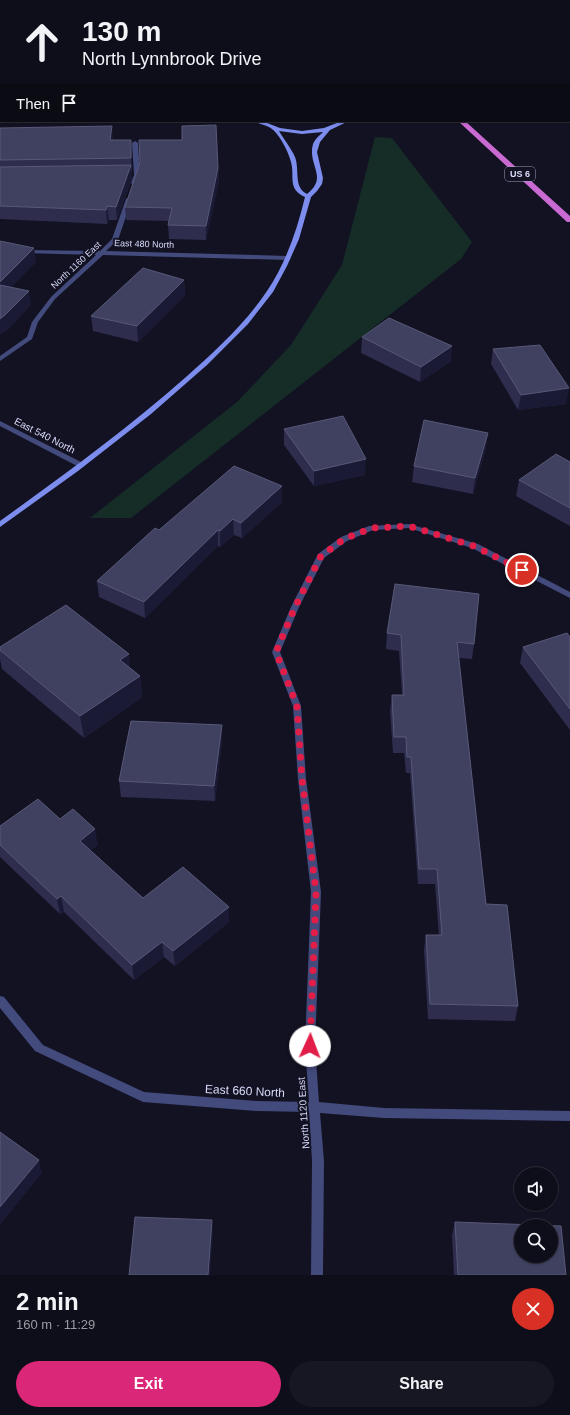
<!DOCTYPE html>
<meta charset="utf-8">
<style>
:root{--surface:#0e0e1a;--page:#171723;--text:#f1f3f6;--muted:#9b9ca2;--line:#2e2e39;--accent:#db2777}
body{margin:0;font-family:Helvetica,sans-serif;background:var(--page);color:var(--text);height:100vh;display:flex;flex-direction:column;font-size:15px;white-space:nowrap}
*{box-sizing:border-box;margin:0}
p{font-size:13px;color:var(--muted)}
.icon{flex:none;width:22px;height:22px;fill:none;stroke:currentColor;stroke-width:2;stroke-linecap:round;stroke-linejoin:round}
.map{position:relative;height:1275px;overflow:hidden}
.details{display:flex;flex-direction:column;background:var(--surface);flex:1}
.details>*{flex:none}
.hud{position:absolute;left:0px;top:0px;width:570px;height:122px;box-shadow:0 1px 3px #0004,0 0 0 1px var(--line);background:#0e0e1a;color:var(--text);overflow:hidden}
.controls{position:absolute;left:514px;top:1167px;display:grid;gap:8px}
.controls a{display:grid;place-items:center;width:44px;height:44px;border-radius:50%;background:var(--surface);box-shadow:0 1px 3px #0004,0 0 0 1px var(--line);font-size:20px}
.pin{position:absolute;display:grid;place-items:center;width:34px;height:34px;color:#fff;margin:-17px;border:2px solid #fff;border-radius:50%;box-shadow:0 1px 4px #0007}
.me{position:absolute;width:44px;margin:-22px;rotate:2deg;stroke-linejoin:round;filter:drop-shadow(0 0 3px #0008)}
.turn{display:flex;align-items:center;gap:14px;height:84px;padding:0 16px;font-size:18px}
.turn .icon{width:52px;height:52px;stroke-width:2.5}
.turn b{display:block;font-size:28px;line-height:34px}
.then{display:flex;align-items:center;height:38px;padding:0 16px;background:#0003;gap:8px;font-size:15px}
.round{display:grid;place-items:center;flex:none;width:42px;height:42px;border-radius:21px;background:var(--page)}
.headline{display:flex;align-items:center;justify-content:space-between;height:68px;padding:0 16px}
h1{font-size:24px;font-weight:800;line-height:30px}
.primary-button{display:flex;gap:8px;margin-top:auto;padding:8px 16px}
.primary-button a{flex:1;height:46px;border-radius:24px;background:var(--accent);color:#fff;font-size:16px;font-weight:800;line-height:46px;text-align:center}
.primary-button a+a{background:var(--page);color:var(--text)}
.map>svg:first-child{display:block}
</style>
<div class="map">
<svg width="570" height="1275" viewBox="0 0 570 1275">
<rect width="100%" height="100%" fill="#121223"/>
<!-- green -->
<path fill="#152c27" d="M375 137 392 138 472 242 461 259 131 518H90L237 402 291 345 342 265Z"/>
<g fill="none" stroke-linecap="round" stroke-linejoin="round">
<!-- minor -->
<path fill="#434a7c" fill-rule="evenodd" d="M135 141 138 143C138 153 143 179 134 185L131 183 134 175 132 143Z
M129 197 132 199 118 240 106 251 288 256 291 258 288 260 103 255 55 299 38 322 32 339 0 361V356L27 337 32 322 51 297 96 255 23 253 20 251 21 250 100 251 112 239 126 199Z
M0 421 83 463 85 465 83 467H79L0 426Z
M409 524 478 544 570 592V598L472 548 409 528 373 530 347 541 324 558 299 607 280 652 301 706 306 779 321 892 315 1046 319 1102 384 1108 570 1111V1121L384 1118 320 1113 324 1161 323 1275H311L312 1161 309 1112 257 1111 143 1102 35 1051 0 1008V996L4 997 43 1045 144 1092 257 1101 309 1102 305 1046 311 892 298 779 293 706 272 652 291 607 318 554 341 537 369 526Z"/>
<!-- secondary -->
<path fill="#7d8ded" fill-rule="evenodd" d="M569 92H570V94H569Z
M0 113H1V115H0Z
M255 121H262L280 128 302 131 324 128 342 121H349L330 130 320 142 317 152 323 178 322 184 317 191 311 197 299 239 287 266 273 292 248 324 207 365 151 414 78 471 0 527V521C64 475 127 429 186 377 215 351 245 324 267 291 286 263 297 230 305 197 287 189 295 177 291 162 289 153 280 135 272 129 268 125 260 125 255 121ZM279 131 302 134 323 132C320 135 315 139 313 144 307 165 329 177 307 194 293 187 300 170 295 157 291 148 283 138 279 131Z"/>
<!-- trunk -->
<path fill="#c96ad2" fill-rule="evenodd" d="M328 0H334L335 1H329Z
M458 121H465L570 216V222H567Z"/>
</g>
<!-- wall -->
<path fill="#2e2d4e" d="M1 14V81H0V15Z
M0 128 113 139V140L132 153V172H131L132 179 117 220H109L107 224 0 219Z
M218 168 219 181 206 240 169 239 168 225 169 221 126 220 125 207Z
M184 280 185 295 138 342 93 331 91 316Z
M362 337 451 361 420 382 361 353Z
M493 349 566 404 518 410 491 364Z
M284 429 365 475 314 486 284 445Z
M486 448 473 494 412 482 414 466Z
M570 462V526L516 496 519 480Z
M282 486V502L242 538 234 535 220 547 218 546 145 618 99 597 97 581 159 530Z
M387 633 474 644 472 659 459 658 486 904 518 1006 515 1021 428 1019 424 950 426 935H439L435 884H418L410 773H406L404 753H393L390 711 392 695H402L399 651 386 649Z
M570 637V730L520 663 523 647Z
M0 647 131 668 140 676 142 697 84 738 2 669 0 659Z
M222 741 215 801 121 797 119 781Z
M60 819 98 845 90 850 143 898 229 907V922L175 966 164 957 134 980 64 912 60 914 0 857V826Z
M455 1222 566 1275H454L452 1235Z"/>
<!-- shaded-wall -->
<path fill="#1b1a35" d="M112 126 113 139 111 153 110 140Z
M131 140 132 153V172L131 158Z
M131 165 132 179 117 220 116 207Z
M218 168 219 181 206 240V226Z
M107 206 109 220 107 224 106 210Z
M34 248 36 262 0 299V282Z
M184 280 185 295 138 342 137 326Z
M29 291 31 305 8 330 0 335V319Z
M452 346 451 361 420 382 421 367Z
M569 388 566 404 518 410 521 395Z
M488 433 486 448 473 494 475 478Z
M366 459 365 475 314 486V471Z
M282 486V502L242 538 241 523Z
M233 519 234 535 220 547V531Z
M218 530V546L145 618 144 602Z
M129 654 131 676 120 660Z
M140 676 142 697 84 738 80 716Z
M222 725V741L215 801 214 786Z
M95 829 98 845 82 856 80 841Z
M61 896 64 912 60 914 57 899Z
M229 907V922L175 966 173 951Z
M162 942 164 957 134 980 132 965Z
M39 1160 42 1173 0 1225V1207Z
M212 1220 213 1233 210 1275H208Z"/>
<!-- building -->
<path fill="#404060" stroke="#585878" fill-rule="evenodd" d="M45 0H236L237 1H42Z
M1 14V42H0V15Z
M1 45V66H0V46Z
M216 125 218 168 206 226 168 225 172 208 125 207 140 162 139 140H182V126Z
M112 126 110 140H131V158L0 160V128Z
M131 165 116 207 107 206 106 210 0 206V167Z
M0 241 34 248 0 282Z
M143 268 184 280 137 326 91 316Z
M0 285 29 291 5 315 0 319Z
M389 318 452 346 421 367 362 337Z
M540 345 569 388 521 395 493 349Z
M343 416 366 459 314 471 284 429Z
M424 420 488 433 475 478 414 466Z
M556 454 570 462V508L519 480Z
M234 466 282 486 241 523 233 519 220 531 218 530 144 602 97 581 155 528 159 530Z
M395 584 479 594 474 644 457 642 486 904 507 905 518 1006 430 1004 426 935H442L437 869H419L411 757H407L406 737H394L392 695H404L401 635 387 633Z
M66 605 129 654 120 660 140 676 80 716 0 650V647Z
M567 633 570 637V709L523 647Z
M131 721 222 725 214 786 119 781Z
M38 799 60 819 73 809 95 829 80 841 143 898 183 867 229 907 173 951 162 942 132 965 61 896 57 899 0 845V826Z
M0 1132 39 1160 0 1207Z
M135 1217 212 1220 208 1275H129Z
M455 1222 561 1226 566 1275H458ZM521 1226H551V1256H521Z"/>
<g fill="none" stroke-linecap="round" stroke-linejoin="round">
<!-- route -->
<path stroke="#e11d48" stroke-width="7" stroke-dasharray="0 12.6" d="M310 1046 316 892 302 779 297 706 276 652 295 607 321 556 344 539 372 528 409 526 474 546 522 570"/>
</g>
<g text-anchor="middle" stroke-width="4" stroke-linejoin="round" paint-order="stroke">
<!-- shield labels -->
<rect fill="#121223" stroke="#9d9fba" stroke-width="1" x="505" y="167" width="30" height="14" rx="3"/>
<g font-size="9" font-weight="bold" fill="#d9dbfa">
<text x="520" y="177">US 6</text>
</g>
<!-- far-street labels -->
<g font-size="9" fill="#d9dbfa" stroke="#121223">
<text transform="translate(144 244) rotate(2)" y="3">East 480 North</text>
<text transform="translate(76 265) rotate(-43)" y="3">North 1160 East</text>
</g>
<!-- street labels -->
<g font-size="10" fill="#d9dbfa" stroke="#121223">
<text transform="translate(45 435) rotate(27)" y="4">East 540 North</text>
<text transform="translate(303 1113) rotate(-94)" y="4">North 1120 East</text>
</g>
<!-- near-street labels -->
<g font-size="12" fill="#d9dbfa" stroke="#121223">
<text transform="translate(245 1091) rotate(3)" y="4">East 660 North</text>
</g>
</g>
</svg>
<div class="controls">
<a><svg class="icon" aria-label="sound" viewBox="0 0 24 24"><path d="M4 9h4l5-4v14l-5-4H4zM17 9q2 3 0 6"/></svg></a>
<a><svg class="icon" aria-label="search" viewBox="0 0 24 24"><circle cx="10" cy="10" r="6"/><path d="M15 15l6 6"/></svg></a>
</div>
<div class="pin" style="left:522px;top:570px;background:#d93025"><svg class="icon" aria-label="arrive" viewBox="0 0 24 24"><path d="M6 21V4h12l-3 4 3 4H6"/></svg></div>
<svg class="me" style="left:310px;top:1046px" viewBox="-20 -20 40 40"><circle r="19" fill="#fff"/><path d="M0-13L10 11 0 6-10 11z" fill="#e11d48"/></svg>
<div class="hud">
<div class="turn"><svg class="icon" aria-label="ahead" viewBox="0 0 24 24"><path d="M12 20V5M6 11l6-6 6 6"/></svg><div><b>130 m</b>North Lynnbrook Drive</div></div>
<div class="then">Then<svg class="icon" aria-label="arrive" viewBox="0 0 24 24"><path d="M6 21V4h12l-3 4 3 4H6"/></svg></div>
</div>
</div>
<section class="details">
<div class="headline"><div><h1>2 min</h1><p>160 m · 11:29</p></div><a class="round" style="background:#d93025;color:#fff"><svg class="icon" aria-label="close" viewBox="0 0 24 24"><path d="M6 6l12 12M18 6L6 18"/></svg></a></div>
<div class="primary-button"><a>Exit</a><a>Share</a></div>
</section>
